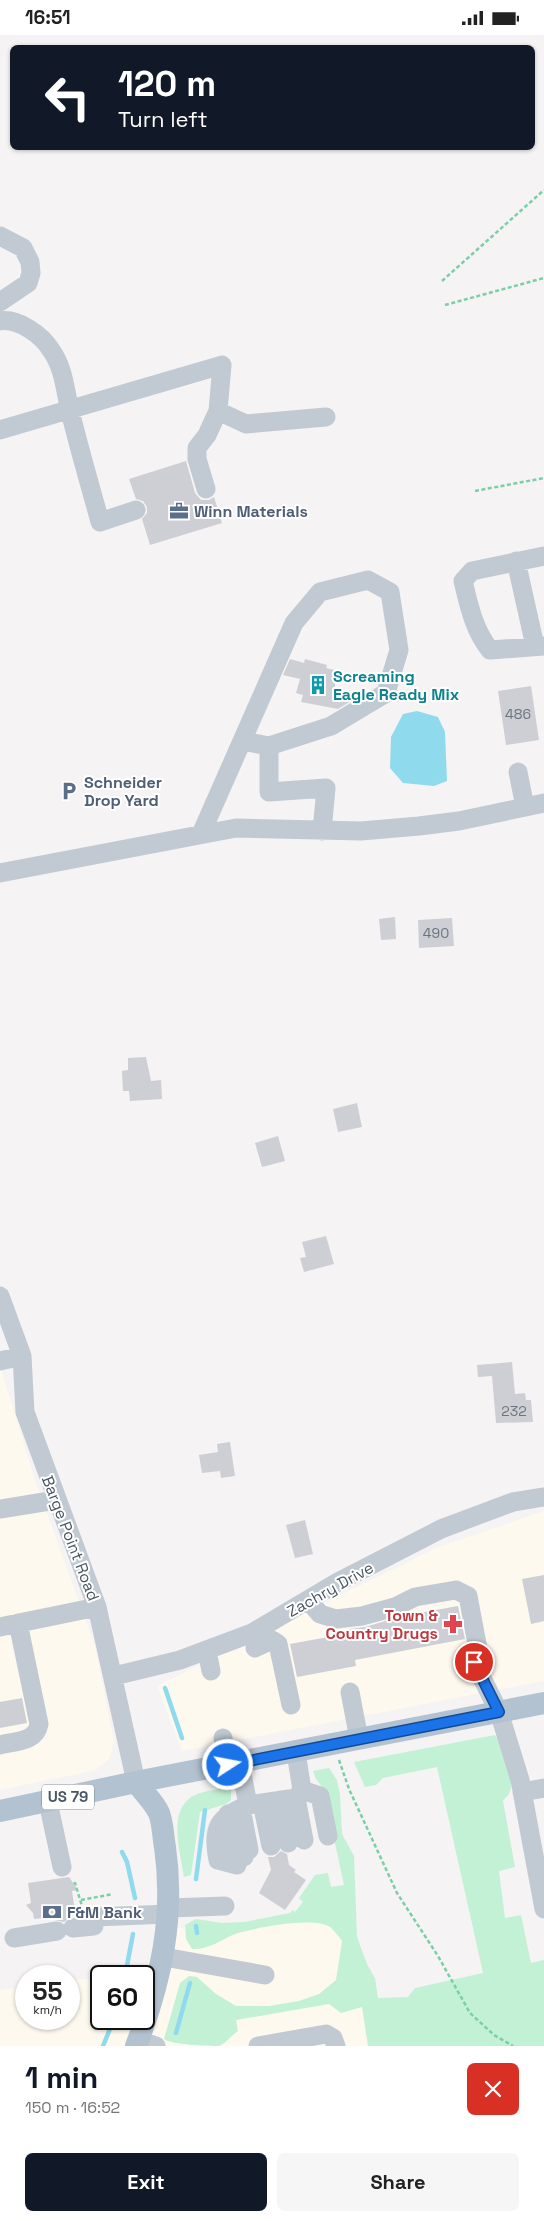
<!DOCTYPE html>
<meta charset="utf-8">
<style>
:root{--surface:#fff;--page:#f6f6f6;--text:#222;--muted:#767676;--accent:#111827}
body{margin:0;font-family:"Space Grotesk",sans-serif;background:var(--page);color:var(--text);height:100vh;display:flex;flex-direction:column;font-size:19px;white-space:nowrap}
*{box-sizing:border-box;margin:0}
p{font-size:16px;color:var(--muted)}
.icon{flex:none;width:28px;height:28px;fill:none;stroke:currentColor;stroke-width:2;stroke-linecap:round;stroke-linejoin:round}
.map{position:relative;height:2011px;overflow:hidden}
.sheet{display:flex;flex-direction:column;background:var(--surface);flex:1}
.sheet>*{flex:none}
.banner{position:absolute;left:10px;top:10px;width:525px;height:105px;border-radius:8px;box-shadow:0 1px 4px #0004;background:#111827;color:#fff;overflow:hidden}
.speed{position:absolute;left:15px;top:1930px;display:flex;gap:10px;font-size:25px;font-weight:700;text-align:center}
.speed>*{display:grid;place-content:center;width:65px;height:65px;border-radius:50%;background:var(--surface);box-shadow:0 1px 4px #0004;line-height:1}
.speed small{font-size:12px;font-weight:400}
.speed .limit{border:2px solid #111;border-radius:8px;background:#fff;color:#111}
.pin{position:absolute;display:grid;place-items:center;width:42px;height:42px;color:#fff;margin:-21px;border:2px solid #fff;border-radius:50%;box-shadow:0 1px 5px #0007}
.me{position:absolute;width:55px;margin:-28px;rotate:79deg;stroke-linejoin:round;filter:drop-shadow(0 0 4px #0008)}
.turn{display:flex;align-items:center;gap:18px;height:105px;padding:0 25px;font-size:22px}
.turn .icon{width:65px;height:65px;stroke-width:2.5}
.turn b{display:block;font-size:35px;line-height:42px}
.round{display:grid;place-items:center;flex:none;width:52px;height:52px;border-radius:8px;background:var(--page)}
.head{display:flex;align-items:center;justify-content:space-between;height:85px;padding:0 25px}
h1{font-size:30px;font-weight:700;line-height:38px;color:var(--accent)}
.cta{display:flex;gap:10px;margin-top:auto;padding:10px 25px}
.cta a{flex:1;height:58px;border-radius:8px;background:var(--accent);color:#fff;font-size:20px;font-weight:700;line-height:58px;text-align:center}
.cta a+a{background:var(--page);color:var(--text)}
.status{display:flex;justify-content:space-between;align-items:center;height:35px;padding:0 25px;background:var(--surface);direction:ltr}
.status svg{height:14px;fill:currentColor}
.map>svg:first-child{display:block}
</style>
<div class="status"><b>16:51</b><svg viewBox="0 0 49 12"><path d="M0 12V9h3v3zM5 12V6h3v6zM10 12V3h3v9zM15 12V0h3v12zM26 1h20v11H26zM47 4h2v5h-2z"/></svg></div>
<div class="map">
<svg width="544" height="2011" viewBox="0 0 544 2011">
<rect width="100%" height="100%" fill="#f5f3f3"/>
<!-- commercial -->
<path fill="#fdf9ef" d="M0 1331 36 1448 95 1611 114 1707 109 1724 96 1735 0 1755Z
M544 1476V1646L182 1716 157 1651 436 1513Z
M347 1873 362 1972 544 2011H0V1955L26 1951V1984H69V1946L101 1942V1984H144V1941H104L167 1933 173 1893 236 1894Z"/>
<!-- green -->
<path fill="#c3f1d5" d="M495 1700C503 1711 515 1743 510 1756 509 1760 505 1763 503 1766L515 1832 499 1836 505 1883 521 1880 531 1928 544 1925V2011H368L362 1972 341 1978 329 1969 236 1985 238 1996C232 2000 225 2009 219 2011 210 2011 171 2010 164 2004L180 1948 189 1941 197 1942 216 1959 236 1971H269L299 1966 319 1959 336 1945 342 1906C339 1902 334 1895 330 1892 313 1881 254 1893 235 1899 221 1905 208 1915 192 1914L186 1904 185 1890 196 1884 222 1888 244 1887 290 1878 293 1875 295 1877 303 1867 299 1863 315 1840 328 1838 331 1852 344 1850 323 1753 316 1744 313 1736 329 1733 337 1745 340 1760 342 1799 354 1821 357 1902 367 1929 375 1943 378 1963 408 1962 415 1953 483 1938 437 1732 383 1743 376 1750 365 1752 354 1727Z
M231 1752V1765L226 1769 200 1777 191 1840 184 1842C180 1815 165 1769 200 1758 210 1755 221 1754 231 1752Z"/>
<!-- water -->
<path fill="#90daee" d="M417 676 438 682 445 697 447 746 434 751 403 748 390 733 391 702 403 679Z"/>
<g fill="none" stroke-linecap="round" stroke-linejoin="round">
<!-- stream -->
<path stroke="#90daee" stroke-width="4.5" d="M165 1653 182 1703
M122 1817 127 1827 135 1863
M196 1844 205 1775
M196 1891 197 1898
M125 1941 133 1899
M176 1998 190 1948
M103 2011 114 1984"/>
</g>
<!-- building -->
<path fill="#cdcfd5" d="M186 426 195 458 201 465H209L214 462 222 488 150 510 142 484 147 478V472L143 466 136 464 129 444Z
M290 624 304 628 305 624 327 630 326 633 339 636 333 657 338 658 337 661 351 666 338 674 301 667 303 660 296 658 300 644 283 640Z
M531 651 539 705 506 710 498 656Z
M395 882 396 904 381 905 379 884Z
M452 883 454 911 419 913 418 885Z
M146 1022 151 1046 161 1045 162 1064 130 1066 129 1056H123L122 1036 128 1035V1023Z
M357 1068 362 1092 338 1097 333 1074Z
M278 1101 285 1126 262 1132 255 1108Z
M326 1201 334 1229 304 1237 300 1223 306 1222 302 1207Z
M512 1327 515 1359 525 1358 526 1365H531L533 1387 496 1388 492 1341 478 1342 477 1330Z
M230 1407 235 1441 221 1443 220 1436 202 1438 199 1420 218 1417 217 1409Z
M305 1485 313 1519 295 1523 286 1490Z
M544 1540V1586L531 1589 522 1544Z
M458 1571 465 1604 355 1625 356 1631 297 1642 290 1609 350 1598 349 1594 365 1592 402 1581Z
M22 1663 27 1688 0 1693V1667Z
M281 1816 287 1819 289 1830 296 1835 294 1837 306 1845 285 1875 259 1858 271 1835 268 1822H274Z
M69 1842 78 1855 72 1856 75 1876H71L72 1882 64 1887 55 1885 54 1882 34 1884 33 1878 26 1870 31 1868 28 1848Z"/>
<g fill="none" stroke-linecap="round" stroke-linejoin="round">
<!-- path -->
<path stroke="#7ad0a6" stroke-width="2.5" stroke-dasharray="4 2.5" stroke-linecap="butt" d="M442 246 544 155
M445 270 544 243
M475 456 544 443
M339 1725 349 1754 397 1858 438 1921 470 1978 494 2000 513 2011
M74 1849 75 1848 82 1871
M81 1865 113 1859"/>
<!-- minor -->
<path stroke="#c1cad2" stroke-width="19" d="M0 201 23 213 30 227 31 238 28 248 0 267
M0 286C18 283 42 300 51 315 64 333 65 355 70 376 79 413 90 450 100 487L136 475
M218 376 246 389 326 382
M0 395 222 330 218 376 207 400 197 413V424L206 454
M544 521 472 536 463 546C469 571 474 595 490 615L544 611
M516 526 535 611
M269 711V757L326 753 322 796
M518 737 525 772
M201 799 294 588 320 557 368 545 390 557 399 615 386 658 331 691 269 711 242 706
M0 838 236 793 361 796 419 791 459 786 544 768
M0 1261 22 1321 25 1377 97 1572 136 1747
M0 1326 22 1321
M0 1474 56 1465
M308 1565 320 1579 336 1584 362 1581 395 1572 415 1562 456 1555 468 1561 478 1614 474 1627 499 1677 520 1745 544 1874
M0 1592 97 1572
M255 1613 272 1605 278 1609 291 1670
M207 1616 211 1636
M114 1641 180 1625 252 1598 338 1547 441 1494 513 1467 544 1462
M350 1657 359 1704
M223 1703 228 1730
M0 1710C16 1706 36 1707 39 1689L18 1588
M296 1717 302 1755 320 1761 328 1801
M522 1757 544 1753
M296 1763 304 1805
M280 1765 288 1808
M48 1767 62 1832
M262 1768 271 1811
M248 1770 296 1763 302 1755
M241 1773 249 1815
M228 1779 233 1814 244 1822
M237 1830 218 1825C211 1791 219 1783 248 1770L240 1728
M169 1873 225 1871
M94 1882 169 1879
M73 1893 94 1891
M14 1903 57 1896
M164 1922 265 1940
M138 2005 156 2011
M258 2011 326 1999 333 2003 336 2011"/>
<!-- major -->
<path stroke="#b3c2d1" stroke-width="22" d="M0 1776 136 1747 544 1668
M136 2011C161 1946 175 1882 165 1812 163 1802 163 1788 159 1778 154 1767 143 1757 136 1747"/>
</g>
<g fill="none" stroke-linecap="round" stroke-linejoin="round">
<!-- route casing -->
<g stroke="#114b97" stroke-width="12">
<path id="route" d="M228 1730 499 1677 474 1627"/>
</g>
<!-- route -->
<use href="#route" stroke="#1a73e8" stroke-width="9"/>
</g>
<!-- icons -->
<defs>
<g id="office-bare" transform="scale(1.5)"><path d="M-6-3h4V-5.5h4V-3h4V5H-6ZM-1-4.5V-3h2v-1.5ZM-6 0V1H6V0Z" fill="#5c6f8a" stroke="#fff" stroke-width="2.5" paint-order="stroke"/></g>
<g id="building-bare" transform="scale(1.5)"><path d="M-4-6H4V6H1V3H-1V6H-4ZM-2.5-4.3h1.7v1.8h-1.7ZM.8-4.3h1.7v1.8H.8ZM-2.5-1h1.7V.8h-1.7ZM.8-1h1.7V.8H.8Z" fill="#0f9aa8" stroke="#fff" stroke-width="2.5" paint-order="stroke"/></g>
<g id="parking-bare" transform="scale(1.5)"><path d="M-3.5-5.5H1a3.5 3.5 0 0 1 0 7H-1V5.5H-3.5ZM-1-3.4V-.6H.8a1.4 1.4 0 0 0 0-2.8Z" fill="#5c6f8a" stroke="#fff" stroke-width="2.5" paint-order="stroke"/></g>
<g id="pharmacy-bare" transform="scale(1.5)"><path d="M-2-6h4v4h4v4h-4v4h-4v-4h-4v-4h4Z" fill="#e0444e" stroke="#fff" stroke-width="2.5" paint-order="stroke"/></g>
<g id="bank-bare" transform="scale(1.5)"><path d="M-6-4H6V4H-6ZM0-2.3a2.3 2.3 0 1 0 0 4.6a2.3 2.3 0 1 0 0-4.6Z" fill="#5c6f8a" stroke="#fff" stroke-width="2.5" paint-order="stroke"/></g>
</defs>
<g fill-rule="evenodd">
<use href="#office-bare" x="179" y="476"/>
<use href="#building-bare" x="318" y="650"/>
<use href="#parking-bare" x="69" y="756"/>
<use href="#pharmacy-bare" x="453" y="1589"/>
<use href="#bank-bare" x="52" y="1877"/>
</g>
<g text-anchor="middle" stroke-width="4" stroke-linejoin="round" paint-order="stroke">
<!-- number labels -->
<g font-size="14" fill="#6b747e">
<text x="518" y="684">486</text>
<text x="436" y="903">490</text>
<text x="514" y="1381">232</text>
</g>
<!-- shield labels -->
<rect fill="#fff" stroke="#808990" stroke-width="1" x="42" y="1749.5" width="52" height="25" rx="4"/>
<g font-size="15" font-weight="bold" fill="#4a5661">
<text x="68" y="1767">US 79</text>
</g>
<!-- service labels -->
<g font-size="16" font-weight="bold" fill="#4e5e75" stroke="#fff" text-anchor="start">
<text x="194" y="482">Winn Materials</text>
<text x="84" y="753">Schneider<tspan x="84" dy="18">Drop Yard</tspan></text>
<text x="67" y="1883">F&amp;M Bank</text>
</g>
<!-- culture labels -->
<g font-size="16" font-weight="bold" fill="#0d838f" stroke="#fff" text-anchor="start">
<text x="333" y="647">Screaming<tspan x="333" dy="18">Eagle Ready Mix</tspan></text>
</g>
<!-- street labels -->
<g font-size="16" fill="#4a5661" stroke="#fff">
<text transform="translate(71 1503) rotate(69)" y="6">Barge Point Road</text>
<text transform="translate(330 1554) rotate(-29)" y="6">Zachry Drive</text>
</g>
<!-- health labels -->
<g font-size="16" font-weight="bold" fill="#be3a42" stroke="#fff" text-anchor="end">
<text x="438" y="1586">Town &amp;<tspan x="438" dy="18">Country Drugs</tspan></text>
</g>
</g>
</svg>
<div class="speed"><div>55<small>km/h</small></div><div class="limit">60</div></div>
<div class="pin" style="left:474px;top:1627px;background:#d93025"><svg class="icon" aria-label="arrive" viewBox="0 0 24 24"><path d="M6 21V4h12l-3 4 3 4H6"/></svg></div>
<svg class="me" style="left:228px;top:1730px" viewBox="-20 -20 40 40"><circle r="17" fill="#1a73e8" stroke="#fff" stroke-width="3"/><path d="M0-11L8 9 0 5-8 9z" fill="#fff"/></svg>
<div class="banner">
<div class="turn"><svg class="icon" aria-label="left" viewBox="0 0 24 24"><path d="M17 20v-9H6M10 6l-5 5 5 5"/></svg><div><b>120 m</b>Turn left</div></div>
</div>
</div>
<section class="sheet">
<div class="head"><div><h1>1 min</h1><p>150 m · 16:52</p></div><a class="round" style="background:#d93025;color:#fff"><svg class="icon" aria-label="close" viewBox="0 0 24 24"><path d="M6 6l12 12M18 6L6 18"/></svg></a></div>
<div class="cta"><a>Exit</a><a>Share</a></div>
</section>
